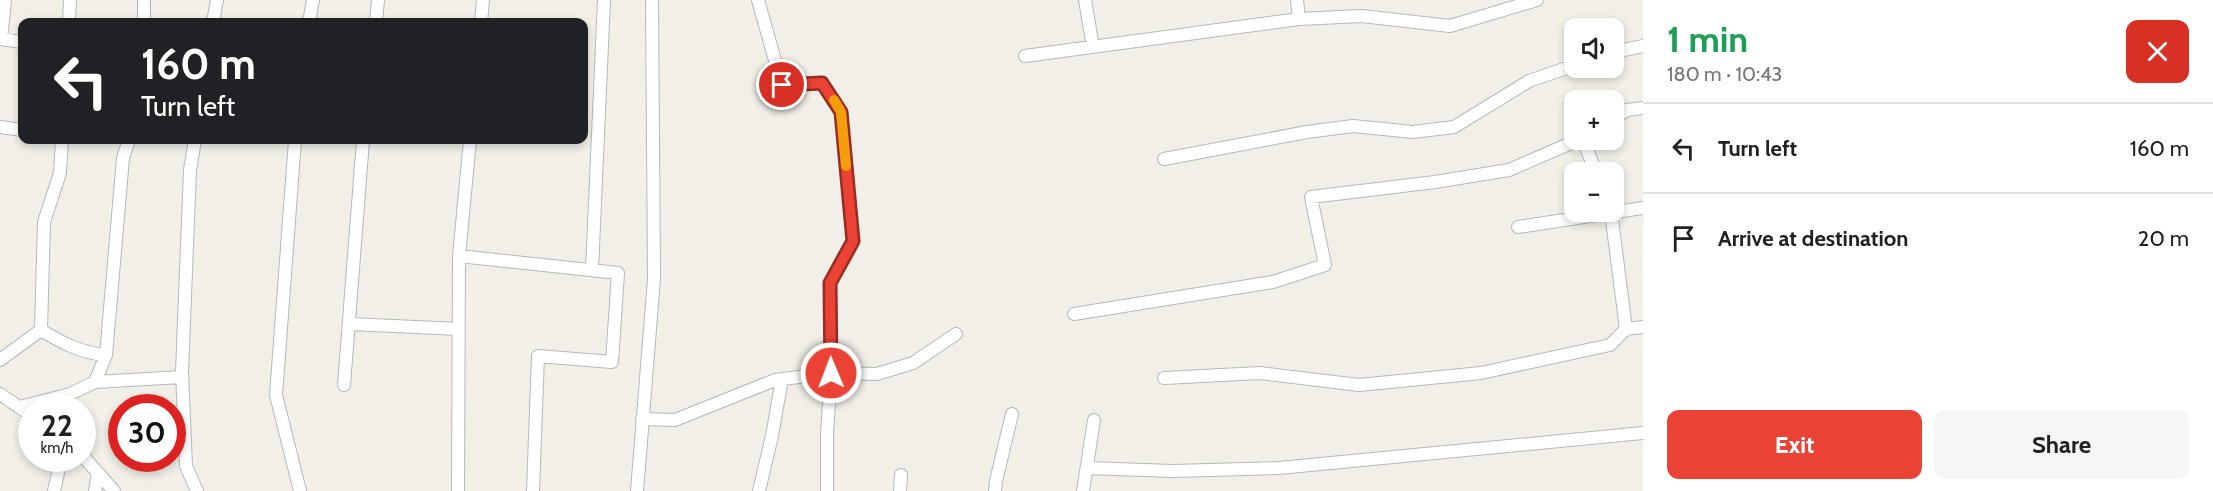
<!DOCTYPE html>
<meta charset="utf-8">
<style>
:root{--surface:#fff;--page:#f6f6f6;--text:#202124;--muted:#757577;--line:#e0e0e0;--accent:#ea4335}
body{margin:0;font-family:Cabin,sans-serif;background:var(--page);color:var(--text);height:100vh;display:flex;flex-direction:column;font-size:22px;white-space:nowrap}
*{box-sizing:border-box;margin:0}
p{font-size:20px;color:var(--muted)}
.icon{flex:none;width:33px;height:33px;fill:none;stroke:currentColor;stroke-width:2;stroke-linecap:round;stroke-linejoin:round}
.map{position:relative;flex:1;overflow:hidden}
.sheet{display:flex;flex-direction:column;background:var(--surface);width:570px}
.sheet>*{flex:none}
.banner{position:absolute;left:18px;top:18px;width:570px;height:126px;border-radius:12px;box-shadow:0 3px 9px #0003;background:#202124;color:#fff;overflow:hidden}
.controls{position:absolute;left:1564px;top:18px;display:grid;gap:12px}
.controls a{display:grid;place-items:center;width:60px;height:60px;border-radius:12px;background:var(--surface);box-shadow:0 3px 9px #0003;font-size:30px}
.speed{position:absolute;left:18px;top:394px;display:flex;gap:12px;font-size:30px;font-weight:700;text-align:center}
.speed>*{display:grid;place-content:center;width:78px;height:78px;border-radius:50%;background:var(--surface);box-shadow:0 3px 9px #0003;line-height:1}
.speed small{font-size:15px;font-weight:400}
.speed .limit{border:9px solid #d22;background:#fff;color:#111}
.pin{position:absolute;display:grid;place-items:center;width:51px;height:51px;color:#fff;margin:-26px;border:3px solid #fff;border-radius:50%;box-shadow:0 2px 6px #0007}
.me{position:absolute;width:66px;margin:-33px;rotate:359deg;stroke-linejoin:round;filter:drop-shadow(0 0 4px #0008)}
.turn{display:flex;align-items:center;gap:21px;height:126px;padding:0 24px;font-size:27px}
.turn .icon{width:78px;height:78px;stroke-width:2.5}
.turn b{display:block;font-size:42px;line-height:51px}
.round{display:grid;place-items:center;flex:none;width:63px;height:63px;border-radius:12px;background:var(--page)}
.head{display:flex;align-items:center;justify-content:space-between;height:102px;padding:0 24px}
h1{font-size:36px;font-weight:800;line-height:45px;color:#1e9e55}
.button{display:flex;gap:12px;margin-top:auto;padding:12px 24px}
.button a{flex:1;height:69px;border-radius:12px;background:var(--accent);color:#fff;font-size:24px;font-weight:800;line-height:69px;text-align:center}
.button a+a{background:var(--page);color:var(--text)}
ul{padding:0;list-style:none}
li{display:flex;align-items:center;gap:18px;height:90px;padding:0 24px;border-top:2px solid var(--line)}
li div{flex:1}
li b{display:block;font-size:22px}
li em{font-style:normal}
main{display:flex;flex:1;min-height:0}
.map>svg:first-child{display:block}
</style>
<main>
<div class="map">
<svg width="1643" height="491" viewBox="0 0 1643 491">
<rect width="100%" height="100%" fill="#f1efe8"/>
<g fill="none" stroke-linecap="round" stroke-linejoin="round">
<!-- minor casing -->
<g stroke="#b5b8bc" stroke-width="14">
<path id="minor" d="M758 0 782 85 822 83 841 112 853 241 830 283 831 373 827 433V491
M1085 0 1093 47
M1297 0 1299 19
M69 22 70 0
M144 22V0
M213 22 217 0
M309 22 313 0
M376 22 378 0
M481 22 483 0
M0 39 22 42
M1 39 5 0
M1614 52 1643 46
M1025 56 1299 19 1362 16 1450 26 1537 0
M1614 118 1627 110 1643 108
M0 127 22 130
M195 140 190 170 182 372 186 466 197 491
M295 140 276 395 300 491
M1583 140 1596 172
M1164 159 1307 132 1353 126 1413 132 1454 127 1529 81 1575 65
M1611 212 1626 329
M1518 227 1643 208
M459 256 618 273 612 362 538 356 533 491
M592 270 604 0
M1074 314 1273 282 1325 265 1311 197 1435 182 1509 170 1578 140
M350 324 459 329
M41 330C62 343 81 353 106 355
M0 360 41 330 44 222 60 173 62 140
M1164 378 1260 373 1359 385 1481 373 1610 345 1626 329 1643 327
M95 382 106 355 123 158 129 140
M344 385 363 140
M0 394 32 416
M20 407 70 394 95 382 182 377
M642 419 675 420 775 380 831 373 877 374 913 363 956 334
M82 455 114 491
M1087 468 1173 471 1279 468 1643 433
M54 491 61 459
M95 491 98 473
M458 491 459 256 470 140
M637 491 654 279 652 0
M759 491 772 436 782 379
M900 491 901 475
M995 491 996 481 1012 414
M1083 491 1094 420"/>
</g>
<!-- minor -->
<use href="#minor" stroke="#fff" stroke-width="12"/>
</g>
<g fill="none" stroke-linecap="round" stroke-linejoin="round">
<!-- route casing -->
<g stroke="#982c22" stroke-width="15">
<path id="route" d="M782 85 822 83 841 112 853 241 830 283 831 373"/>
</g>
<!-- route -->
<use href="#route" stroke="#ea4335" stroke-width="10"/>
<!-- slow -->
<path stroke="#f59e0b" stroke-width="10" d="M834 100 841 112 846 166"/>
</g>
</svg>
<div class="controls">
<a><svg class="icon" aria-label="sound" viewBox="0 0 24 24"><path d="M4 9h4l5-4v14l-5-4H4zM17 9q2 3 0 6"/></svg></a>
<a>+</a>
<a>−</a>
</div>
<div class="speed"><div>22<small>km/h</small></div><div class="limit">30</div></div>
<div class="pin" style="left:782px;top:85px;background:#d93025"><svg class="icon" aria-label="arrive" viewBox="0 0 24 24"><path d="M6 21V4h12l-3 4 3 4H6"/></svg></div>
<svg class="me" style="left:831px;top:373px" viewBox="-20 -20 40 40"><circle r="17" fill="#ea4335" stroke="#fff" stroke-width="3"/><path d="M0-11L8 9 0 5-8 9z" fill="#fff"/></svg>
<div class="banner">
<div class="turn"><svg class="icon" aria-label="left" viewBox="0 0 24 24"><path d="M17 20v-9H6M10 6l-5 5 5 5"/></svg><div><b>160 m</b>Turn left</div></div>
</div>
</div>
<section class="sheet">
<div class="head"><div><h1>1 min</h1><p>180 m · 10:43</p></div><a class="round" style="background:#d93025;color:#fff"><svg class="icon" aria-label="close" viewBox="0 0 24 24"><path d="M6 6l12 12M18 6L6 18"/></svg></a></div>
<ul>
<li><svg class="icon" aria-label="left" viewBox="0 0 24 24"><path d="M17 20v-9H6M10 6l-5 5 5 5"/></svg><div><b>Turn left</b></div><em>160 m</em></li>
<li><svg class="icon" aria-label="arrive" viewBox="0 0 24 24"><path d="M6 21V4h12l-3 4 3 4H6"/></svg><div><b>Arrive at destination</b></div><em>20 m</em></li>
</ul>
<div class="button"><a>Exit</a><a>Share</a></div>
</section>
</main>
